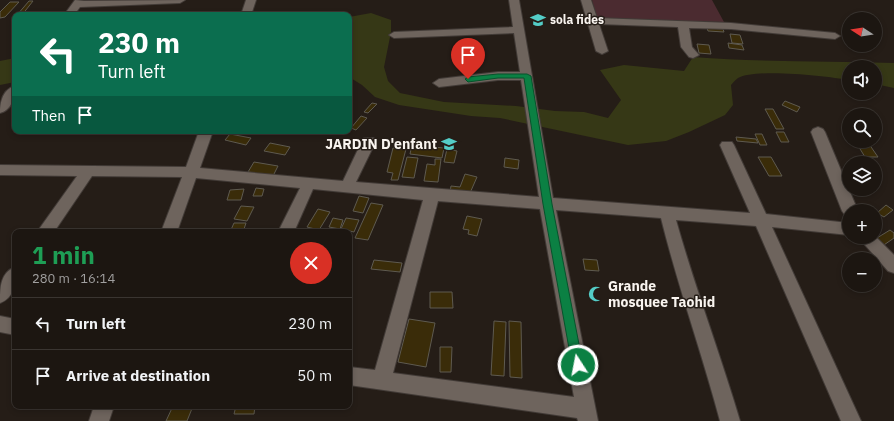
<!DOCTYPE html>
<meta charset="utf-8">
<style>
:root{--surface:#1c1611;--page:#29231f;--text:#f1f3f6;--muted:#a09f9f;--line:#3a3531}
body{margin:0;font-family:"IBM Plex Sans",sans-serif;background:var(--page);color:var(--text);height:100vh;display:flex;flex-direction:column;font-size:15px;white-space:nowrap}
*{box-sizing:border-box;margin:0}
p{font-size:13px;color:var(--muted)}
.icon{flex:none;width:22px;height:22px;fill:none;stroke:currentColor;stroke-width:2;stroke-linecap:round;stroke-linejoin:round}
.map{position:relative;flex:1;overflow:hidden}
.sheet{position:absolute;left:12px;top:229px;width:340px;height:180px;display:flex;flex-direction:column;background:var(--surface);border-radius:8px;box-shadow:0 2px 6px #0003,0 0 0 1px var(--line)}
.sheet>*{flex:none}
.hud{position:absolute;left:12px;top:12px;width:340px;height:122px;border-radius:8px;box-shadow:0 2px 6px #0003,0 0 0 1px var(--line);background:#0b6e4f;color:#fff;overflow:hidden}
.needle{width:26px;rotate:282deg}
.fabs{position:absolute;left:842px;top:12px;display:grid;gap:8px}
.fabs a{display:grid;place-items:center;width:40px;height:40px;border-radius:50%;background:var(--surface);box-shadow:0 2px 6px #0003,0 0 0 1px var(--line);font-size:20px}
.pin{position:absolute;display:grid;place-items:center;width:34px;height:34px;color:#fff;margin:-41px -17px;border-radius:50% 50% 50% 0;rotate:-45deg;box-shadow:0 0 4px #0007}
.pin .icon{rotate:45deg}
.me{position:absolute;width:44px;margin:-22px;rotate:349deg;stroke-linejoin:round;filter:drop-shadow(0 0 3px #0008)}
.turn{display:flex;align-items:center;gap:14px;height:84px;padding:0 20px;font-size:18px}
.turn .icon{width:52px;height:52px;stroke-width:2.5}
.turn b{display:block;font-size:28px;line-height:34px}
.then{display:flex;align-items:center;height:38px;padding:0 20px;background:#0003;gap:8px;font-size:15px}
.round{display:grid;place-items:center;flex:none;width:42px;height:42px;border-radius:21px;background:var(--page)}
.overview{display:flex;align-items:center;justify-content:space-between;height:68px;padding:0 20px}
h1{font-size:24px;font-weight:700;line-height:30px;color:#1e9e55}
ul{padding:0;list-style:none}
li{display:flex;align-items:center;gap:12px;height:52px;padding:0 20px;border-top:1px solid var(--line)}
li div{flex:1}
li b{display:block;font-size:15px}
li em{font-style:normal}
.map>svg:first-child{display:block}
</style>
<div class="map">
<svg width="894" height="421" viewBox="0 0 894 421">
<rect width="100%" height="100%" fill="#251d17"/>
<!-- green -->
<path fill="#4b2b30" d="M592 0H712L724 22 597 19Z"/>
<!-- water -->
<path fill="#363816" d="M371 13 391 20V32L384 67 388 81 400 93 444 102 516 106 555 111 584 112 608 118 621 100 600 70 624 65 684 71 693 57C760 62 827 61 894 63V88L875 84V67H849V80C827 76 757 68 738 78 735 80 733 83 731 85L733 105 725 115 689 132 666 141 628 145 500 118 471 116 399 105 375 97 362 85 349 77V17Z
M15 58V82L0 85V61Z"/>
<!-- building -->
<path fill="#3a2c09" stroke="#5e5a50" d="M29 1H33L22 15H17Z
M10 2H19L5 17 0 18V12Z
M707 28 723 29 724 32 708 31Z
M730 34 740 35 743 44 732 43Z
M728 43 742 45 744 50 729 48Z
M697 44 709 45 711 54 699 53Z
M785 101 800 107 797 112 782 105Z
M372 103 377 104 368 113 364 112Z
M765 109H773L784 129H776Z
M361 116 367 118 356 130 351 128Z
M776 132H784L789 142H781Z
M230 134 251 138 246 145 225 140Z
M755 134H762L767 145H760Z
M736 137 756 139 758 143 737 141Z
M270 143 290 147 285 155 264 151Z
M857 144H869L878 157H865Z
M412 145 444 148 442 158 410 154Z
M393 148 406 149 398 180H391L393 173 387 172Z
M447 149 457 151 454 163 444 162Z
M407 157 418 158 414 178 402 177Z
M758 157H771L782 176H769Z
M505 158 519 160 518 169 504 167Z
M435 159H441L438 182 424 181 427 164 435 165Z
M254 162 278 166 273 176 248 172Z
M465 174 477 177 470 193 450 192 451 186 460 187Z
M256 188 264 189 262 196H253Z
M244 189 241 200H227L230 190Z
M359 196 369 198 363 213 353 211Z
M371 203 383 205 368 240 355 238Z
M886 205 893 210 884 217 877 213Z
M241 206 254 207 247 221 234 219Z
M318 209 330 212 319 230 307 227Z
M467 216 482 219 477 236 468 234 469 230 463 229Z
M333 218 343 220 340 229 329 227Z
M346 218 359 220 354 232 341 229Z
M234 223H246L243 232H230Z
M890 230 894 233V238L881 247 872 241Z
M583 259 597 260 599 271 585 270Z
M374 260 402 263 400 272 371 269Z
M430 292H452L453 308H430Z
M409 319 435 323 426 367 398 362Z
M494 321 506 322 504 376 491 375Z
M509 321 521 322 522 378 510 377Z
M440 347H452L451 372H440Z
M173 406H193L187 421H166Z
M236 406H255L254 414H234Z"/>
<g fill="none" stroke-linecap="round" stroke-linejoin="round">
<!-- minor casing -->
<g stroke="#423b37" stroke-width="2">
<path id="minor" d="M75 0 84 1 185 0 180 3 80 7 74 15H64Z
M246 0H256L251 15H241Z
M509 0H519L553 198 750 213 720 145 722 142H732L734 145 766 214 849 223V235L772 227 861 421H841L756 226 676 220C695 288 720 353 740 421H720C702 353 678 287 661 218L556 210 598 421H578L577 418 349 385V367L375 370 423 200 313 189 294 232H278L300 188 196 178 177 232H161L182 177 92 176 54 232H37L77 176 0 175V165L186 167 199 131H213L200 168 343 181 362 141 364 138H374L376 141 356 182 539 197 521 80H498L439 87 433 83 439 79 498 72H520L514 33 394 38 389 35 394 32 513 27ZM438 201 540 209 574 397 393 373Z
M581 0H591L597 18 731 23 835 33 840 36 835 39 731 29 689 28 692 47 699 55 693 58 689 57 681 47 678 27 599 24 608 51 602 54 596 51Z
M15 86C15 97 12 110 0 113 0 102 3 89 15 86Z
M818 127 823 129 825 132 858 211H849V217L845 215 842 211 811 132 813 129Z
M875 236 894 255V273L888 271 858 237Z
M15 267C15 281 16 297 0 303 0 288 0 273 15 267Z
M0 316 15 319V335L0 332Z
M94 406H114L109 421H89Z"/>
</g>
<!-- minor -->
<use href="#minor" fill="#6e645d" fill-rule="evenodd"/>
</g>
<!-- route -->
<path fill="#0b8043" stroke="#07532c" d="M498 74H527L531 76 552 204 583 365 582 369 578 371 573 369 572 365 543 204 524 78H498L468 82 465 79 468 77Z"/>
<!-- icons -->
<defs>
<g id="school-bare" transform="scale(1.2)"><path d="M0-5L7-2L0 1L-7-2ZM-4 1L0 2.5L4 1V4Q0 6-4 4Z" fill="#54cdc7" stroke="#251d17" stroke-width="2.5" paint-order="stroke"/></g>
<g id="mosque-bare" transform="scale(1.2)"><path d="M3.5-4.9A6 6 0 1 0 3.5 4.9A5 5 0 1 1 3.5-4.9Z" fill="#54cdc7" stroke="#251d17" stroke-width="2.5" paint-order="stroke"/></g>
</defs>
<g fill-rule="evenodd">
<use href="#school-bare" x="538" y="20"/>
<use href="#school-bare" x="449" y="144"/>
<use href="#mosque-bare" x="596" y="294"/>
</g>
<g text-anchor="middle" stroke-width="3" stroke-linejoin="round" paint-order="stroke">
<!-- far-poi labels -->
<g font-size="12" font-weight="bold" fill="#f9f4ef" stroke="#251d17" text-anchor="start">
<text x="550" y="24">sola fides</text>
</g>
<!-- poi labels -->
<g font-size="14" font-weight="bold" fill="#f9f4ef" stroke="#251d17" text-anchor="end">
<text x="437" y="149">JARDIN D'enfant</text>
<text x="608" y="291" text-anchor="start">Grande<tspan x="608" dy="16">mosquee Taohid</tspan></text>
</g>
</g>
</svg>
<div class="fabs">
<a><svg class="needle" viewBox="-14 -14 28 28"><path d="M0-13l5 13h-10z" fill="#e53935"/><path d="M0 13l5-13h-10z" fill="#a09f9f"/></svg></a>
<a><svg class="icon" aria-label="sound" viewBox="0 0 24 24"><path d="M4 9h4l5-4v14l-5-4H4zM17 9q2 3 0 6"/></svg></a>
<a><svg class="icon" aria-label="search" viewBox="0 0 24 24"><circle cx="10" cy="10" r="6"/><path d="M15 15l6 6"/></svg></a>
<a><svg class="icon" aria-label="layers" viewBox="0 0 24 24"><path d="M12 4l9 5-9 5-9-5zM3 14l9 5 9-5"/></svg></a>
<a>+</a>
<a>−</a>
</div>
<div class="pin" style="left:468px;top:79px;background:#d93025"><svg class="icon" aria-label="arrive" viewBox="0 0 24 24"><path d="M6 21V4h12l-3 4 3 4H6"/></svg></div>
<svg class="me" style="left:578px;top:365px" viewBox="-20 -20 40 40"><circle r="17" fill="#0b8043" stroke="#fff" stroke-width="3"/><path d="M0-11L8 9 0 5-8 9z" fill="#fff"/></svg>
<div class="hud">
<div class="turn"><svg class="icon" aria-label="left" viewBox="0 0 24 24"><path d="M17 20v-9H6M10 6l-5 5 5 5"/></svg><div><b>230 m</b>Turn left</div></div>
<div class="then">Then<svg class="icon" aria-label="arrive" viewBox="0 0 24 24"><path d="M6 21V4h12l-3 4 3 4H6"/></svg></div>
</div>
<section class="sheet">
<div class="overview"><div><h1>1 min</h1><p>280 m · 16:14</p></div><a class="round" style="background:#d93025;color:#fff"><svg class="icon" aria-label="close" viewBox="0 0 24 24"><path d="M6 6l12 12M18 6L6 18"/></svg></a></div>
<ul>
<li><svg class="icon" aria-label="left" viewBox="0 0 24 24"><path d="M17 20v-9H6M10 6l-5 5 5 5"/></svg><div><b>Turn left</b></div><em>230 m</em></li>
<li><svg class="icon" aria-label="arrive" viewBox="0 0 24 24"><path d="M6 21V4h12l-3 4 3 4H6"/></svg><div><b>Arrive at destination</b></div><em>50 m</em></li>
</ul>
</section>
</div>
